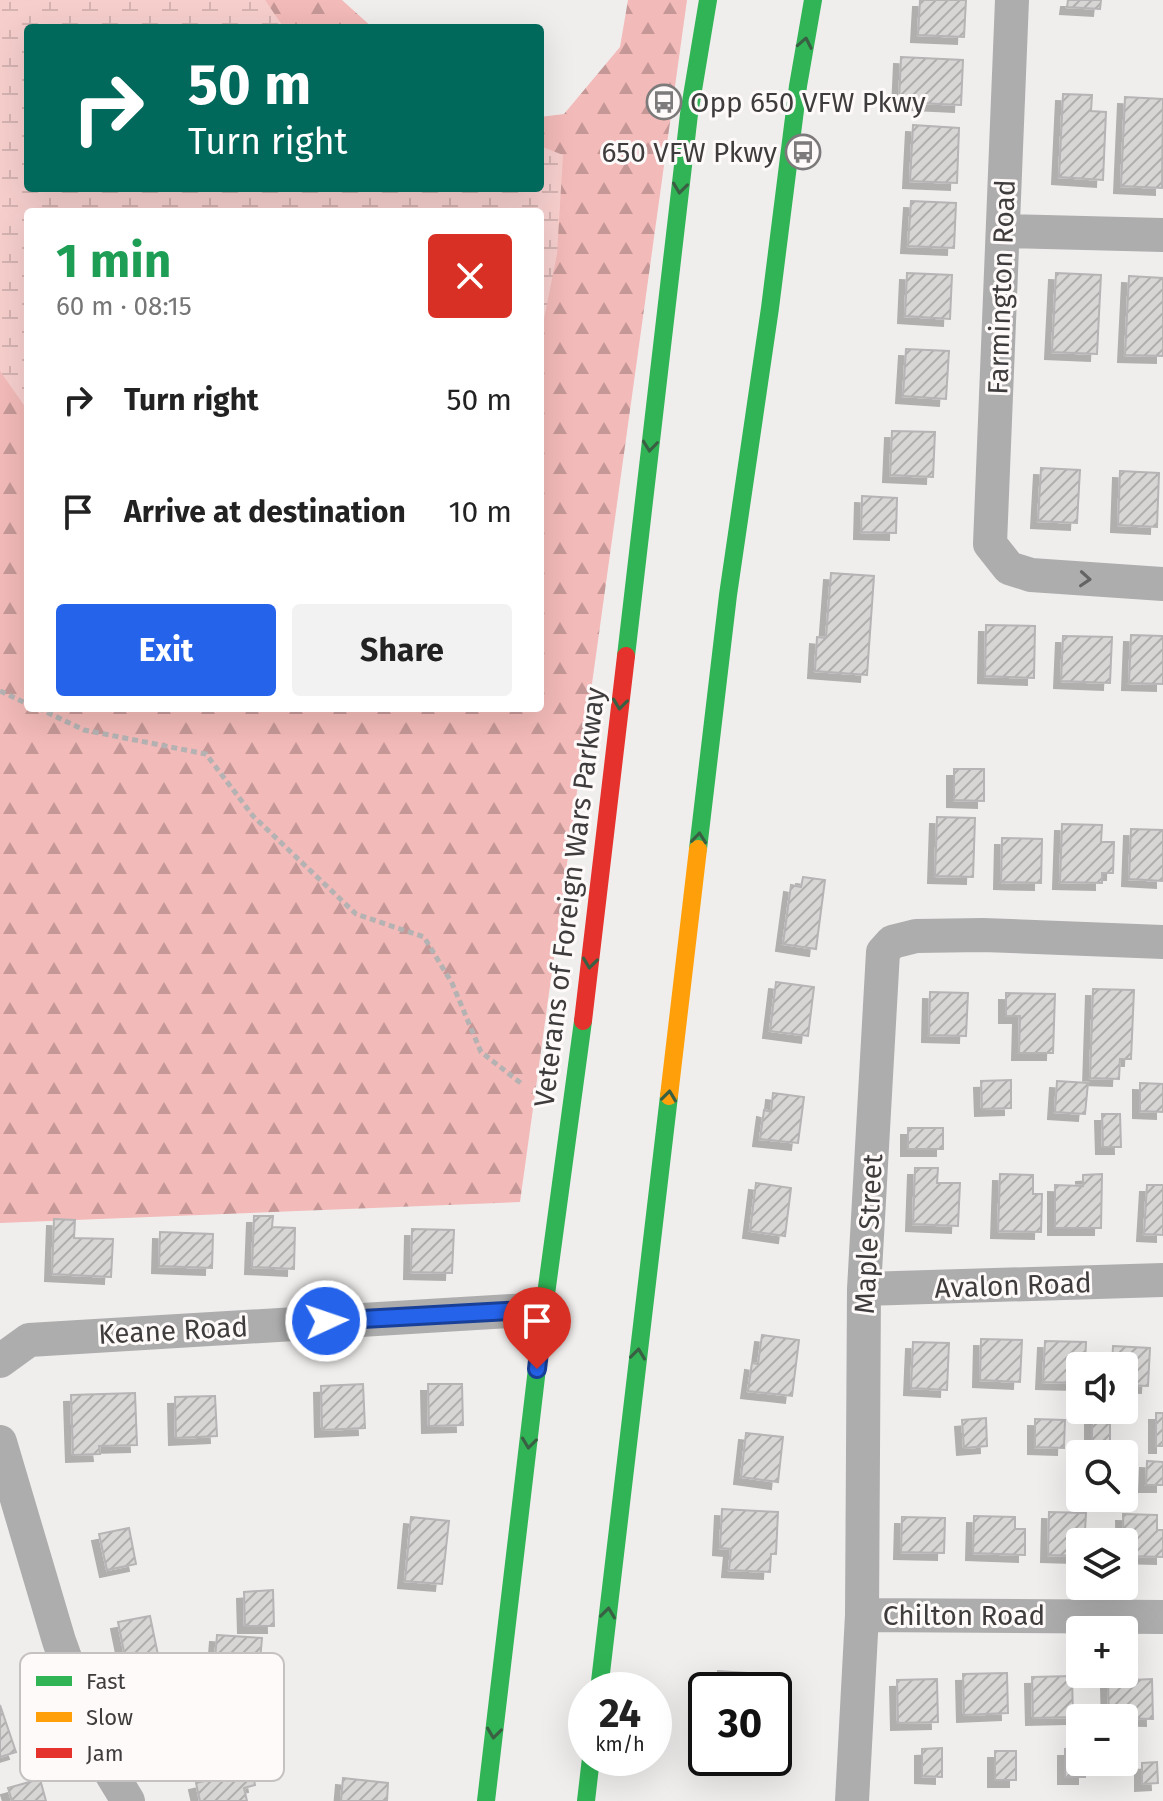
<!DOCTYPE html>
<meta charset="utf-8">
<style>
:root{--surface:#fff;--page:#f2f2f2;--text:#222;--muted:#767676;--accent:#2563eb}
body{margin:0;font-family:"Fira Sans",sans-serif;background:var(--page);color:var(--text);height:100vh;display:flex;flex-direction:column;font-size:30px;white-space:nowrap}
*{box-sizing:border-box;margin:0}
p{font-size:26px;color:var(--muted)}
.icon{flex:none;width:44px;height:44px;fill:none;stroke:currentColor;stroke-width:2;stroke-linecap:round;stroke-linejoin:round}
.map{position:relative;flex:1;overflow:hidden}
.details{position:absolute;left:24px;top:208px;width:520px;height:504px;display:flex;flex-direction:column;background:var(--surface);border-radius:8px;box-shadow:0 8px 32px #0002}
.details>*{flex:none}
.hud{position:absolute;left:24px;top:24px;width:520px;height:168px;border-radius:8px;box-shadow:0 8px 32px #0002;background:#00695c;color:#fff;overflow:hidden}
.buttons{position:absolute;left:1066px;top:1352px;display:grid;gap:16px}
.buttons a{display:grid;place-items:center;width:72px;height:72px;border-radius:8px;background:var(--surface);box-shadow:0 8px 32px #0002;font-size:40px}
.speed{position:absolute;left:568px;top:1672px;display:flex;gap:16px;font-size:40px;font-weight:700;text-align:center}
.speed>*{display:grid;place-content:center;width:104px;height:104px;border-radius:50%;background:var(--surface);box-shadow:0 8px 32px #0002;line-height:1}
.speed small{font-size:20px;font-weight:400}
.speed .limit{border:4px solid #111;border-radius:12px;background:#fff;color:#111}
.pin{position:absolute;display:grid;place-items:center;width:68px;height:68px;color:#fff;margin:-82px -34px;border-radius:50% 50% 50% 0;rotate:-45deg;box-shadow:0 0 8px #0007}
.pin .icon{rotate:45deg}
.me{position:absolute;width:88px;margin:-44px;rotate:87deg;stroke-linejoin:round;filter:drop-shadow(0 0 6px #0008)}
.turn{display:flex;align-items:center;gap:28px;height:168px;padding:0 32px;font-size:36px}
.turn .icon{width:104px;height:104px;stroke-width:2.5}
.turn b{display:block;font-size:56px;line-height:68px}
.round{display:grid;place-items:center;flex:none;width:84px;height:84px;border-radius:8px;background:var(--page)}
.headline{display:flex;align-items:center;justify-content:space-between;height:136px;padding:0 32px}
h1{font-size:48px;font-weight:700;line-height:60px;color:#1e9e55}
.button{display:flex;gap:16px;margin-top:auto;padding:16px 32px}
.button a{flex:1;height:92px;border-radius:8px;background:var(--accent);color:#fff;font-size:32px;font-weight:700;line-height:92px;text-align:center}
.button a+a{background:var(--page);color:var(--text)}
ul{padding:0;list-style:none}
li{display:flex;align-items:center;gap:24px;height:112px;padding:0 32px}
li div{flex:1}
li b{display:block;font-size:30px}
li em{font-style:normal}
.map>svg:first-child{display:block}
</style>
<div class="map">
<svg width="1163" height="1801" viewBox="0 0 1163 1801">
<defs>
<pattern id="forest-firs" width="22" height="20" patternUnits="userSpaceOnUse" patternTransform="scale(2)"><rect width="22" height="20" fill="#f2bab8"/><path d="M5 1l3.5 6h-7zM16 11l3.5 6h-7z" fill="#c59897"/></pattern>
<pattern id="wetland-marsh" width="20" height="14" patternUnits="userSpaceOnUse" patternTransform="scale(2)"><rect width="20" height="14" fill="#f6cfcd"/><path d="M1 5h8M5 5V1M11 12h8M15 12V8" fill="none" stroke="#d4b3b1"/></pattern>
<pattern id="building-hatch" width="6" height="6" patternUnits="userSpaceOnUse" patternTransform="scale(2)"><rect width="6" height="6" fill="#d7d6d5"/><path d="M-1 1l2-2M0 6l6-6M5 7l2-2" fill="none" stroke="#b0afae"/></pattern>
<filter id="shadow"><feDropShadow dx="-7" dy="7" stdDeviation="0" flood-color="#0004"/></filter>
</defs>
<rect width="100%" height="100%" fill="#f0eeed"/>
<!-- forest -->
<path fill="url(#forest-firs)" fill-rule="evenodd" d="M0 0H342L373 28H28V188H540V117L564 114 620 47 628 0H687L520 1202 0 1223ZM28 212H540V708H28Z"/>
<!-- wetland -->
<path fill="url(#wetland-marsh)" d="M0 0H265L284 28H28V188H540V146L563 155 557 254 540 339V212H28V417L26 408 0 371Z"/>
<!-- building -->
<path fill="url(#building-hatch)" stroke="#b6b4b4" stroke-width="2" filter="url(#shadow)" d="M920 0H966L964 37 918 35Z
M1068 0H1101L1100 9 1067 7Z
M901 57 963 60 961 105 899 102Z
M1063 94 1092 95 1091 111 1106 112 1103 180 1059 177Z
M1125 97 1163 99 1162 188 1121 186Z
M913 125 959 128 957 183 910 181Z
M911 201 956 203 954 248 908 246Z
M907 273 952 275 950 319 905 316Z
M1056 273 1101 275 1097 354 1052 352Z
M1129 276 1163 278V356L1125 355Z
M906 349 949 351 946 399 903 396Z
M892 431 935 432 933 477 890 475Z
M1041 468 1080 470 1077 523 1038 521Z
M1120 471 1159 473 1157 527 1118 525Z
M862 496 897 498 896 533 861 532Z
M831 573 874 576 867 675 815 671 817 637 826 638Z
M986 625 1035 626 1034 678 985 676Z
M1131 635 1163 636V684L1129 683Z
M1063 636 1112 637 1110 683 1061 681Z
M954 769H984V801L954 800Z
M937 817 975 818 973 877 935 876Z
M1062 824 1102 825 1101 842H1114L1113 873H1102V883L1060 882Z
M1131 829 1163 830V881L1129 879Z
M1002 838 1042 839 1041 883 1001 882Z
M803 877 825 880 816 949 783 944 791 885 801 887Z
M776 982 814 987 808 1036 770 1031Z
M1093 989 1134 990 1131 1059H1120L1119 1079 1090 1078Z
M930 992 968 993 966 1036 929 1035Z
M1006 993 1055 994 1053 1053H1019L1020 1016H1006Z
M1011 1080V1108L982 1109 981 1081Z
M1057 1081 1088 1083 1085 1114 1055 1112Z
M1140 1083 1163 1084V1112L1140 1111Z
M773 1093 804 1097 798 1143 760 1139 764 1110 771 1112Z
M1102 1114H1120L1121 1147H1103Z
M908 1128H943V1149H908Z
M915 1168H938L937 1183H960L958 1226 913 1224Z
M1000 1174 1033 1175V1194H1042L1041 1232 998 1231Z
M1102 1174 1101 1228H1055V1185L1083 1186V1175Z
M756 1183 791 1188 785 1236 750 1231Z
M1147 1185H1163V1235L1144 1234Z
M254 1216H273L272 1227 295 1228 294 1269 252 1267Z
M54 1219 75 1220 74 1238 113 1239 111 1277 52 1274Z
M412 1229 454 1230 452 1273 411 1272Z
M160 1232 213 1234 212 1268 159 1266Z
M762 1335 799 1340 792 1396 748 1391 752 1363 758 1364Z
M981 1339 1022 1340 1020 1382 980 1380Z
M1045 1341 1086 1342 1085 1366H1080V1383L1043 1382Z
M913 1342 949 1343 947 1390 911 1388Z
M1113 1346 1150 1348 1148 1386 1124 1385V1366H1112Z
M363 1384 365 1428 322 1430 321 1386Z
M428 1384H462L463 1425 429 1426Z
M135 1393 137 1445 99 1446 100 1454 73 1455 71 1395Z
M215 1396 217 1436 176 1438 175 1397Z
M1156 1413H1163V1446H1156Z
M1092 1415H1110V1447L1092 1446Z
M986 1418 987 1446 964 1448 962 1420Z
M1035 1419 1065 1420 1064 1448 1035 1447Z
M746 1433 783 1437 778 1482 741 1477Z
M1147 1461 1163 1462V1485H1146Z
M722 1509 778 1512 776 1554H771L770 1572 729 1570 731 1549 720 1548Z
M1049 1512 1086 1513 1085 1531H1097L1096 1542H1080V1556L1048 1555Z
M1123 1514 1157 1515V1530H1163V1557L1124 1556Z
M974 1516 1015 1517V1529H1025V1555L973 1553Z
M411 1517 449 1521 442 1584 405 1581Z
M902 1517 945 1518 944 1553 901 1552Z
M129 1528 136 1564 107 1570 99 1534Z
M273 1590 274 1626H245L244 1592Z
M150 1616 158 1655 126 1661 118 1622Z
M217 1635 262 1638 260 1661 215 1659Z
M718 1671 747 1673 746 1690H717Z
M1007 1673 1008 1713 964 1715 963 1674Z
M1072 1676 1073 1717 1033 1718 1032 1677Z
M937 1679 938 1722 898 1723 897 1680Z
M1152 1679 1153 1719 1109 1718 1108 1681Z
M0 1705 16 1752 0 1757Z
M706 1710V1758H755V1762L703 1759Z
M942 1748V1777L922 1776V1749Z
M1065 1749H1080V1762H1085V1777H1065Z
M995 1751H1016V1780H995Z
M1157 1762 1158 1783 1142 1784V1763Z
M252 1770 255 1785 244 1788 247 1801H200L196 1783Z
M343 1778 388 1783 387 1801H341Z
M40 1779 46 1801H12L8 1788Z"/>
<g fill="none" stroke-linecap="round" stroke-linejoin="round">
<!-- path -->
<path stroke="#b4b2b2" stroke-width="5" stroke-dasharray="6 4" stroke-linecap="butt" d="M0 691 28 704
M38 708 84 730 206 754 253 816 356 914 424 937 452 983 481 1052 522 1084"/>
<!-- street -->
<path stroke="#aeadad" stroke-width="34" d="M1012 0 990 544 1009 568 1031 575 1163 584
M1003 231 1163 235
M864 1289 1163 1280
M0 1361 29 1340 544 1309
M0 1442 59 1641 100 1755 128 1801
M862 1615 1163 1617
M852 1801 862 1615 864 1289 883 952 892 942 916 936 983 935 1163 942"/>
<!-- fast -->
<path stroke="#30b455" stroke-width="18" d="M626 656 689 114 708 0
M698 849 728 595 770 308 798 86 813 0
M599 1690 669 1096
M486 1801 544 1309 583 1021
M586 1801 591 1758"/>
<!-- slow -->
<path stroke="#ff9f0a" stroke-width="18" d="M669 1096 698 849"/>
<!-- jam -->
<path stroke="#e5322d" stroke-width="18" d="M583 1021 626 656"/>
</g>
<!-- one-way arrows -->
<defs><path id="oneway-chevron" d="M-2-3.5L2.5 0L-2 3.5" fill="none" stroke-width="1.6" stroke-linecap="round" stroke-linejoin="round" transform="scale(2)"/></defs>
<g stroke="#3a6044">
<use href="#oneway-chevron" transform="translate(805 43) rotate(-79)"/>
<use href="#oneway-chevron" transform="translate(680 188) rotate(97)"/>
<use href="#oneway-chevron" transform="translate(650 446) rotate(96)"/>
<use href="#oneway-chevron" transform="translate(620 704) rotate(97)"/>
<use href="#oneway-chevron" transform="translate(699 838) rotate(-84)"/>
<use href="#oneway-chevron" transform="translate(590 963) rotate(97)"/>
<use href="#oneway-chevron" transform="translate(669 1096) rotate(-83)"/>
<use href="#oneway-chevron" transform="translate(638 1354) rotate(-83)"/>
<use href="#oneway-chevron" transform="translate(529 1443) rotate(97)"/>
<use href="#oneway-chevron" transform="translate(608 1613) rotate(-83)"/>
<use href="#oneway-chevron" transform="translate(494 1733) rotate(97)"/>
</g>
<use stroke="#656464" href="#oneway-chevron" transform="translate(1085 579) rotate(4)"/>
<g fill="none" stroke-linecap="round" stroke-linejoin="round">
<!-- route casing -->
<g stroke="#184099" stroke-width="20">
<path id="route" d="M326 1321 544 1309 537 1369"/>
</g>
<!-- route -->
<use href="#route" stroke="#2563eb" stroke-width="14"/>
</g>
<!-- icons -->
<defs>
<g id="bus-ring" transform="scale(1.8)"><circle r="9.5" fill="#fffafa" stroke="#7c7a7a" stroke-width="1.5"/><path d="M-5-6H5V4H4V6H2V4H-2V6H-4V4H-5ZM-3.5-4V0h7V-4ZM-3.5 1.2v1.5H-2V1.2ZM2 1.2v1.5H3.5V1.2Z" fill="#7c7a7a"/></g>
</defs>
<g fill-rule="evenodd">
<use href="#bus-ring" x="664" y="102"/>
<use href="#bus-ring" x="803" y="152"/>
</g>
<g text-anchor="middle" stroke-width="6" stroke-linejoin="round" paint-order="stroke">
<!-- poi labels -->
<g font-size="28" fill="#3e3c3c" stroke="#fffafa" text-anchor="start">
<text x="690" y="112">Opp 650 VFW Pkwy</text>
<text x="777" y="162" text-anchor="end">650 VFW Pkwy</text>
</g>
<!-- street labels -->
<g font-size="28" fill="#3e3c3c" stroke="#fffafa">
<text transform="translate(1001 287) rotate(-88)" y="10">Farmington Road</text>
<text transform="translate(569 897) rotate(-83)" y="10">Veterans of Foreign Wars Parkway</text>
<text transform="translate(868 1234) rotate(-87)" y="10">Maple Street</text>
<text transform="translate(1013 1285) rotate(-2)" y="10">Avalon Road</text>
<text transform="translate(173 1330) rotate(-3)" y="10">Keane Road</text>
<text x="964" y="1625">Chilton Road</text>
</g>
</g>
<!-- legend -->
<rect x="20" y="1653" width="264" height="128" rx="12" fill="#fffafa" stroke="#c5c1c1" stroke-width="2"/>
<rect x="36" y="1676" width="36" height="10" fill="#30b455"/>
<rect x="36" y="1712" width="36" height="10" fill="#ff9f0a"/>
<rect x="36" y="1748" width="36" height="10" fill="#e5322d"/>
<g font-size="22" fill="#3e3c3c">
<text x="86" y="1689">Fast</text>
<text x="86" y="1725">Slow</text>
<text x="86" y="1761">Jam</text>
</g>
</svg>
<div class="buttons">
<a><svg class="icon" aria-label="sound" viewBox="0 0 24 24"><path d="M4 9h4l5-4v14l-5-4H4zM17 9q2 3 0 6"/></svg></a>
<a><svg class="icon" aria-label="search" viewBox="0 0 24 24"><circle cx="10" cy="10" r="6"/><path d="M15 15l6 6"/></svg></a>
<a><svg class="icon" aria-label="layers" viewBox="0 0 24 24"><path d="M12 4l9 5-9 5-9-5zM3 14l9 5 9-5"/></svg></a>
<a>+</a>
<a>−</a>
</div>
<div class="speed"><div>24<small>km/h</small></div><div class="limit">30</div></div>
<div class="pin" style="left:537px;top:1369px;background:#d93025"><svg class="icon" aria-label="arrive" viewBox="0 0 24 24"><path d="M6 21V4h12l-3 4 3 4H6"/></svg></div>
<svg class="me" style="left:326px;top:1321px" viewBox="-20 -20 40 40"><circle r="17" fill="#2563eb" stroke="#fff" stroke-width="3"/><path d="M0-11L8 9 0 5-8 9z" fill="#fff"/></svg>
<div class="hud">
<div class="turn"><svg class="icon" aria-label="right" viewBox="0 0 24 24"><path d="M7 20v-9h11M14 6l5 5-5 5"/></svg><div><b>50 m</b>Turn right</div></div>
</div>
<section class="details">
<div class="headline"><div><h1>1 min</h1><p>60 m · 08:15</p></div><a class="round" style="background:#d93025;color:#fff"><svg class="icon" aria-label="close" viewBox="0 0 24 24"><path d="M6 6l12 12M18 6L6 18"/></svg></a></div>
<ul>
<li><svg class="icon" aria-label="right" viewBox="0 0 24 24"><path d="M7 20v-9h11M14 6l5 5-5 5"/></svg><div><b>Turn right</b></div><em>50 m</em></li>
<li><svg class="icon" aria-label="arrive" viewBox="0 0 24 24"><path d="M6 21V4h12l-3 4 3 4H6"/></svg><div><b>Arrive at destination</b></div><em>10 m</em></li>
</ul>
<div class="button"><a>Exit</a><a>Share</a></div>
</section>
</div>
